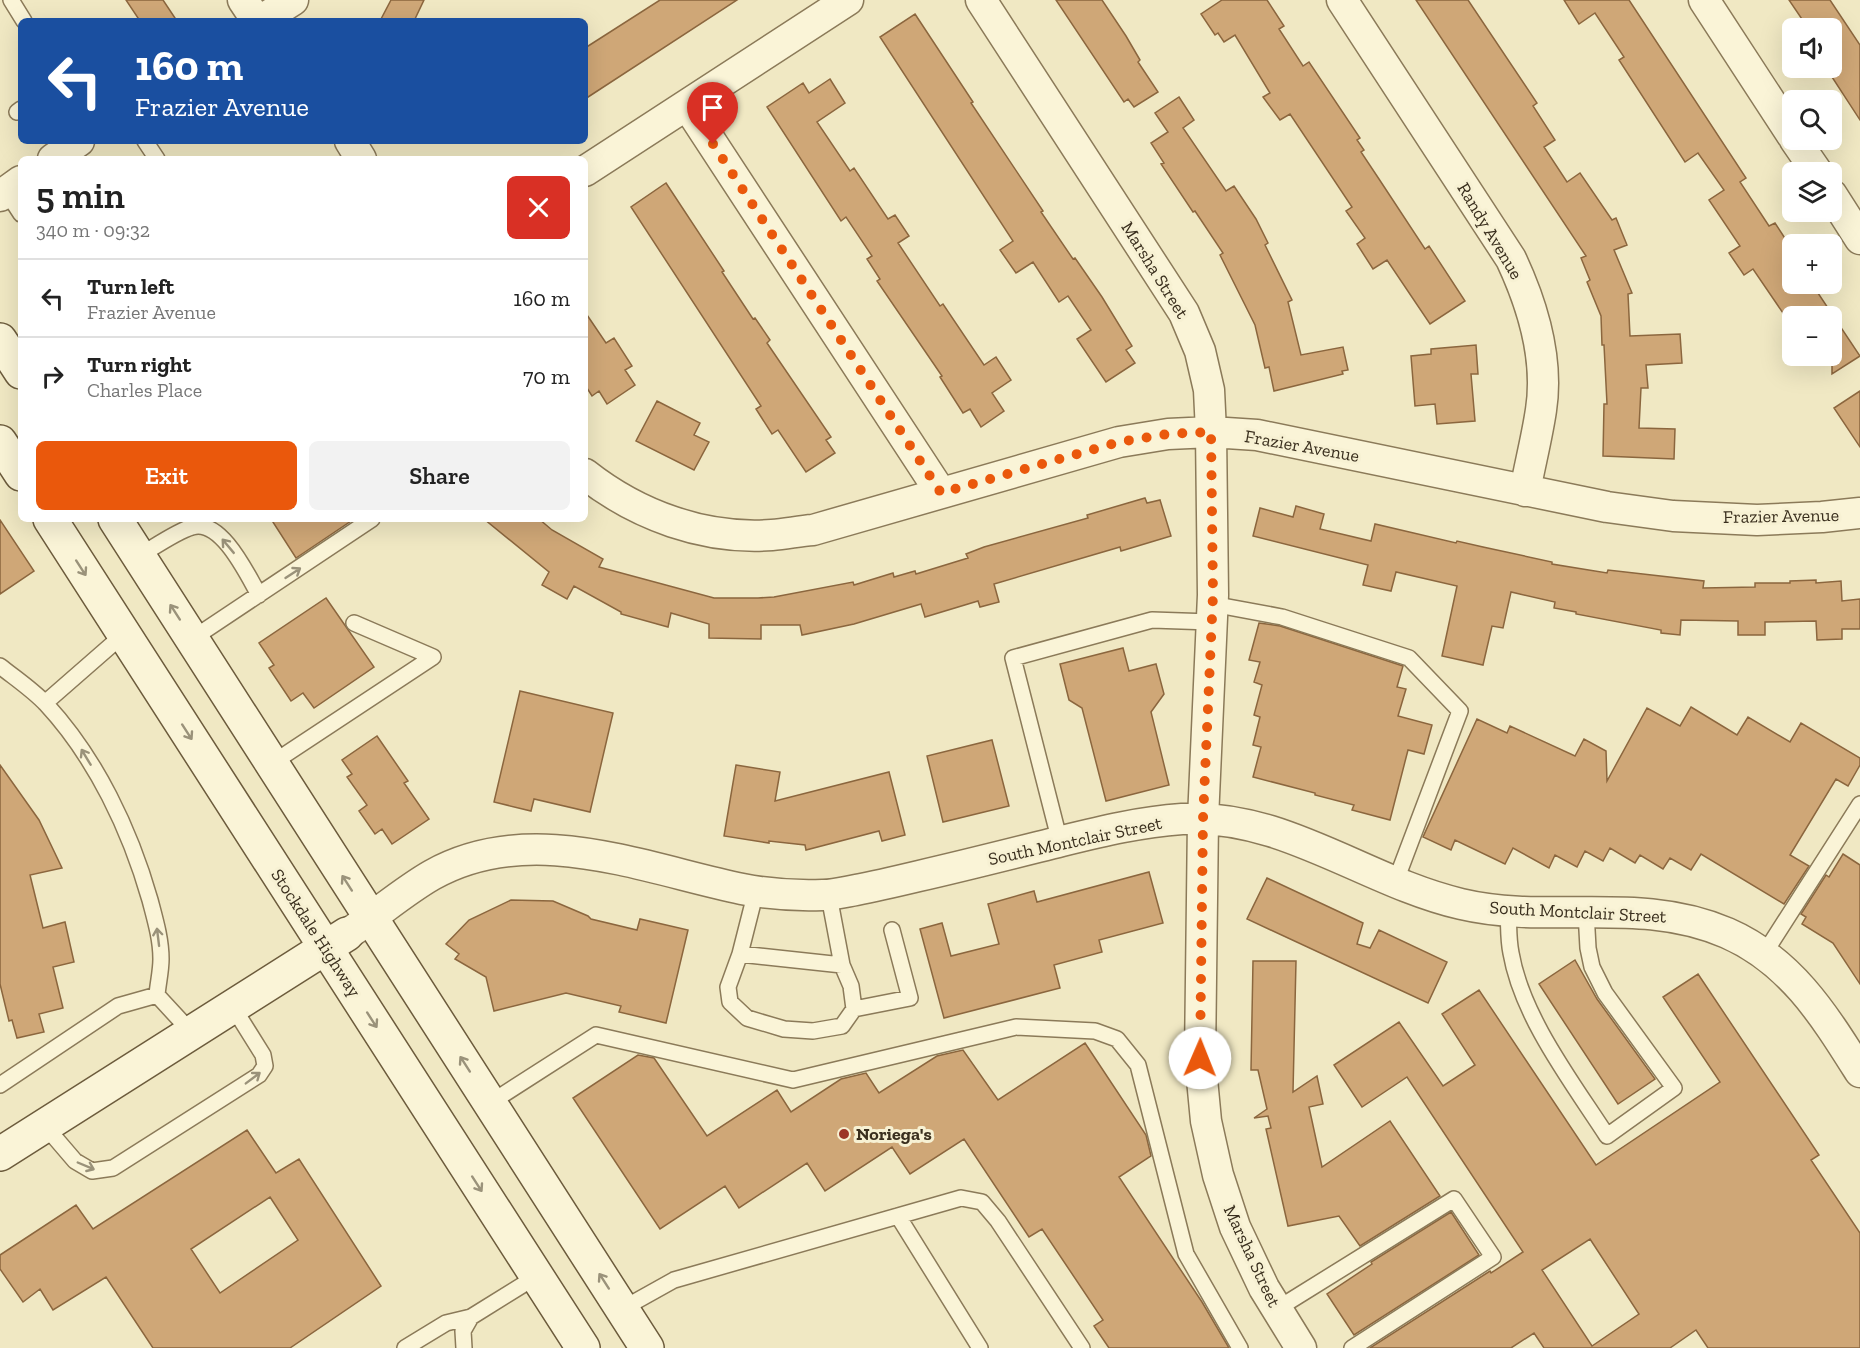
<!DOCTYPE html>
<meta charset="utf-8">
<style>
:root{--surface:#fff;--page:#f2f2f2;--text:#222;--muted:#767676;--line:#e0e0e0;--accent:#ea580c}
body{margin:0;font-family:"Zilla Slab",serif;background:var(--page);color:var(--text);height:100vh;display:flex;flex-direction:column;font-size:22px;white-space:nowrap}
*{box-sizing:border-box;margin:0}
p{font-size:20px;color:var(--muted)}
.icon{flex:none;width:33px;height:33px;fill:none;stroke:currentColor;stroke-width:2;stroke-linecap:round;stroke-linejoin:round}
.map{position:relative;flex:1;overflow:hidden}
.sheet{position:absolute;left:18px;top:156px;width:570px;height:366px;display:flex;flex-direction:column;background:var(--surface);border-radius:9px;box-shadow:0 6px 24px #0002}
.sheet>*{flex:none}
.guide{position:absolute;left:18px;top:18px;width:570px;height:126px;border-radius:9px;box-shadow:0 6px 24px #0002;background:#1a4fa0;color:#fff;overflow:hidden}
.fabs{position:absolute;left:1782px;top:18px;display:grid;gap:12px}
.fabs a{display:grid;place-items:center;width:60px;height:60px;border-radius:9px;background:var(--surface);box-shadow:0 6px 24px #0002;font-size:30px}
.pin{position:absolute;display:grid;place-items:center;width:51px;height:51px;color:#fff;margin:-62px -26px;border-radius:50% 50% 50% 0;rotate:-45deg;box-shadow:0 0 6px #0007}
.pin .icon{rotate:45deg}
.me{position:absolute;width:66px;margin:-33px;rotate:1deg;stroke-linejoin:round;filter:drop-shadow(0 0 4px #0008)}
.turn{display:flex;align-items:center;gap:21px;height:126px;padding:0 18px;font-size:27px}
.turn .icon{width:78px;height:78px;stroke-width:2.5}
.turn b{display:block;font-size:42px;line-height:51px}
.round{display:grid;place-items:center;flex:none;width:63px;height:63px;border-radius:9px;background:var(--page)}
.headline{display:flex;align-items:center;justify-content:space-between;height:102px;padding:0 18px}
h1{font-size:36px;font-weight:600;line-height:45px}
.button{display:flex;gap:12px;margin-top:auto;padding:12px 18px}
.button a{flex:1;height:69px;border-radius:9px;background:var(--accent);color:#fff;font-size:24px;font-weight:600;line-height:69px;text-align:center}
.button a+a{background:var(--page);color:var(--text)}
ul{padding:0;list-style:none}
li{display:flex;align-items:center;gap:18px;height:78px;padding:0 18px;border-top:2px solid var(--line)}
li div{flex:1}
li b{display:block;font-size:22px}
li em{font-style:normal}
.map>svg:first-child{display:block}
</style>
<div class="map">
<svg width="1860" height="1348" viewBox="0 0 1860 1348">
<rect width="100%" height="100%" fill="#f0e8c3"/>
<!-- building -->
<path fill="#cfa777" stroke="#8b663e" stroke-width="1.5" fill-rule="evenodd" d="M126 0H163L177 21H140Z
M391 0H424L414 21H380Z
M660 0H737L585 99V48Z
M1056 0H1102L1126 36 1140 60 1138 62 1158 92 1134 107 1128 99 1124 102Z
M1222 0H1267L1284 26 1279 29 1303 66 1309 62 1360 138 1357 140 1364 150 1361 152 1379 179 1425 249 1429 246 1465 301 1430 324 1387 260 1373 269 1357 244 1365 238 1346 211 1352 207 1290 114 1280 120 1263 97 1270 93 1235 35 1224 42 1218 33 1215 35 1201 14Z
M1416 0H1468L1537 103 1533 106 1555 140 1544 147 1567 182 1580 173 1612 220 1616 218 1627 245 1614 250 1632 293 1628 294 1630 336 1680 334 1682 363 1646 365 1648 388H1641L1639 428 1675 429 1674 459 1603 456 1604 404H1607L1604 345H1602L1601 316 1587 282 1590 280 1581 258 1586 256Z
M1564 0H1629L1746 178 1740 182 1769 226 1775 223 1792 249V284H1812L1860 356 1832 374V316H1785L1753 269 1744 275 1729 253 1740 246 1709 200 1724 190 1698 153 1685 162 1619 60 1624 57 1595 13 1579 24Z
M1789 0H1830L1860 45V120L1832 77V28H1808Z
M915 14 973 102 971 103 1043 211 1041 212 1073 259 1075 258 1102 297 1132 346 1126 350 1135 363 1106 382 1077 339 1091 330 1068 296 1059 302 1033 262 1016 273 1000 250 1013 241 880 37Z
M830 79 845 103 817 122 850 171 854 168 888 219 895 215 909 236 898 243 940 306 943 304 984 365 996 357 1011 380 992 393 1004 411 981 427 970 409 963 413 940 377 942 376 877 281 880 279 867 259 872 256 846 217 841 221 767 107 803 83 809 93Z
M1179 97 1194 120 1183 128 1226 191 1234 186 1256 219 1268 243 1265 245 1292 300 1288 302 1301 355 1343 347 1348 370 1342 371 1343 374 1274 391 1269 367 1265 368 1255 325 1220 255 1223 253 1195 211 1193 212 1161 164 1164 163 1151 143 1168 132 1155 113Z
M666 183 724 271 722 272 753 319 755 318 770 340 767 343 831 437 826 440 835 453 806 472 778 430 772 434 756 409 761 406 631 207Z
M585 312 606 343 614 338 632 366 625 370 635 385 607 404 599 391 592 396 585 385Z
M1476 345 1478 374H1471L1475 421 1437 424 1435 404 1415 406 1411 356 1431 354V349Z
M1860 391V447L1834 408Z
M657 401 700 423 694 435 709 442 694 470 636 441Z
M1145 498 1147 503 1160 500 1171 536 1121 551 1120 547 994 584 999 602 980 607 978 601 925 617 921 604 854 624 802 635 800 625H761V639L709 638V624L671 613 668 627 621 614V612L574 586 567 599 542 585 549 572 484 519H539L552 530 603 559 599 567 714 598H758L774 597 853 582 854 585 893 573 894 577 915 571 916 574 968 558 966 554 984 547 1088 518 1087 515Z
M1296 506 1324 514 1320 529 1371 541 1375 524 1456 543 1457 541 1483 547 1552 562V564L1607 573 1608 570 1704 581 1703 588 1755 587V583H1790V581L1816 580V583L1841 581 1842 601 1860 599V629H1842V639L1817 640 1816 621 1765 622V635H1738V621L1681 620 1680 635 1661 633V630L1576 614V612L1554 608 1555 602 1511 592 1503 628 1492 626 1483 665 1442 656 1457 586 1396 572 1391 591 1363 585 1368 565 1253 536 1260 508 1293 517Z
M271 519H354L296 558Z
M0 520 34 571 0 594Z
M326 598 374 667 314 708 303 693 291 701 269 668 274 665 259 643Z
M1259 623 1280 626 1403 666 1397 687 1406 689 1398 716 1432 725 1424 754 1408 750 1390 820 1352 810 1354 805 1315 795V793L1253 777 1261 747 1253 745 1260 717 1254 715 1262 685 1254 682 1260 662 1249 660Z
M1123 648 1129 671 1156 664 1164 694 1151 712 1169 785 1106 801 1082 708 1069 700 1060 664Z
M520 691 613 713 590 812 534 799 531 811 494 802Z
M1691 707 1737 735 1748 717 1790 742 1801 723 1860 758V765L1848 786 1836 779 1790 855 1809 866 1784 904 1701 854 1691 870 1670 858 1663 869 1640 855 1635 863 1610 848 1603 861 1585 851 1577 867 1555 855 1549 868 1513 848 1505 864 1455 840 1451 850 1423 837 1477 719 1507 733 1510 726 1575 756 1584 739 1606 751 1607 781 1647 708 1680 726Z
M377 736 408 781 404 783 429 819 392 844 382 829 375 834 359 811 367 805 347 777 352 774 342 760Z
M992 740 1009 806 943 822 927 756Z
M0 765 39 820 62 868 30 875 43 928 65 922 74 962 53 967 63 1008 39 1014 44 1032 17 1038 12 1020 9 1021 0 984Z
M736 765 780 772 775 801 889 772 905 835 882 841 879 831 806 850 805 845 769 841V843L724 836Z
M1843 854 1860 865V984L1833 943 1802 924 1806 917 1801 914 1826 875 1829 877Z
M1149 872 1163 923 1099 940 1102 952 1054 965 1060 988 944 1018 920 929 942 923 951 956 999 944 988 904 1034 891 1037 902Z
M1267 878 1363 923 1357 944 1370 948 1379 930 1447 962 1428 1003 1247 919Z
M511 900 553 901 588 916 591 919 637 930 640 919 688 930 666 1023 619 1012 621 1006 566 993 494 1011 486 977 455 959 459 954 446 944 469 920Z
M1575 960 1597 999 1655 1079 1618 1104 1539 984Z
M1253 961H1296L1293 1092 1317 1076 1323 1104 1309 1107 1322 1167 1390 1121 1440 1196 1360 1246 1339 1216 1288 1226 1266 1129 1271 1128 1268 1116 1254 1118 1267 1109 1258 1070H1251Z
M1698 974 1819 1155 1811 1160 1860 1233V1348H1708L1696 1330 1670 1348H1544L1534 1333 1511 1348H1370L1490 1271 1491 1273 1523 1252 1407 1077 1362 1107 1334 1065 1399 1022 1443 1086 1475 1065 1442 1014 1479 990 1596 1165 1720 1082 1663 997ZM1590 1239 1639 1314 1592 1346 1542 1270Z
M1085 1043 1146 1135 1151 1156 1119 1177 1202 1302 1229 1348H1109L1094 1326 1103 1320 1042 1229 1029 1237 964 1139 910 1174 892 1147 825 1191 807 1163 739 1208 725 1186 660 1229 573 1098 638 1055 654 1058 707 1136 777 1090 791 1112 841 1079 866 1073 879 1093 937 1056 963 1050 998 1100Z
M247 1130 276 1173 299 1159 381 1286 290 1348H153L106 1277 53 1310 40 1289 23 1302 0 1269V1255L76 1205 93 1229ZM270 1197 298 1240 220 1293 191 1249Z
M1451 1212 1479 1255 1354 1335 1327 1294 1372 1264 1371 1262Z"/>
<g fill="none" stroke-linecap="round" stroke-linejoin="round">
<!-- lane casing -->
<g stroke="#8b7a59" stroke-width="18">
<path id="lane" d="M11 0 24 21
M17 112 21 109
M145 141 157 159
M6 191 21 214
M139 556C153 548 177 531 192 527 221 518 247 574 259 595
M1212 604 1282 617 1409 658 1460 711 1395 883
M192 639 372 519
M0 666C15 678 33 690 46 704 96 758 130 830 150 900 155 919 161 939 161 959 161 971 158 983 157 995
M45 703 124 634
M271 764 433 657 354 623
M1060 842 1013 658 1152 620 1211 622
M756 891 740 954 728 987 730 1002 747 1018 784 1029 813 1031 842 1026 854 1009 851 986 842 965
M1508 911C1509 925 1508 939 1511 953 1522 1017 1572 1082 1607 1136L1674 1088 1605 993 1592 967 1588 948 1586 912
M740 954 842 965 829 896
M1764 954 1860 804
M854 1009 910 998 892 930
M0 1085 118 1006 157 995 192 1033
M490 1103 596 1035 793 1080 1016 1027 1095 1031 1117 1039 1138 1065 1186 1254 1240 1348
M45 1126 75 1161 92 1171 113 1168 259 1075 265 1066 263 1055 233 1007
M898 1216 980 1348
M622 1309 674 1280 961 1198 982 1202 998 1221 1082 1348
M1277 1309 1454 1199 1493 1257 1352 1348
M405 1348 446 1323 471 1317
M464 1348 463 1331 471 1317 537 1276"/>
</g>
<!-- street casing -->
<g stroke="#8b7a59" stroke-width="33">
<path id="street" d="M243 0 257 21
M981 0 1184 313 1200 351 1209 390 1211 432 1213 595 1203 819 1200 1058 1206 1121 1218 1175 1235 1227 1264 1288 1301 1348
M1342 0 1511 259C1533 306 1549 358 1541 410 1537 437 1530 464 1525 491
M1704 0 1792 135
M260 21 293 0
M687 105 941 493
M1795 140 1817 172
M350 141 361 159
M53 159 79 141
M585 171 848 0
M1832 195 1860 239
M0 196 21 181
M585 474C637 515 704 540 772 535 786 534 799 531 813 530L1119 442 1168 434 1211 432 1257 435 1607 507 1673 516 1757 520 1822 517 1860 513
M352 931C379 913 404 891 432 875 530 820 642 868 742 889 768 894 797 896 823 895 834 895 845 892 856 890 877 886 898 881 919 876 967 865 1014 853 1062 841 1103 831 1140 822 1182 819 1283 813 1366 882 1461 904 1550 925 1640 895 1727 933 1791 961 1824 1015 1860 1072"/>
</g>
<!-- secondary casing -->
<g stroke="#6c5b3c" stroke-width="36">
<path id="secondary" d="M0 340 21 372
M0 442 21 474
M50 519 583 1348
M115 519 647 1348
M0 1154 347 934"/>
</g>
<!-- lane -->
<use href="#lane" stroke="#faf4d7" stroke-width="15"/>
<!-- street -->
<use href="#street" stroke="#faf4d7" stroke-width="30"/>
<!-- secondary -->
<use href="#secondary" stroke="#faf4d7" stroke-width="33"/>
</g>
<!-- one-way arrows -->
<defs><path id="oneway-shaft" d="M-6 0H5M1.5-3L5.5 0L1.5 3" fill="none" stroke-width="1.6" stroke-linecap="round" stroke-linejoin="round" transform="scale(1.5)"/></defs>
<g stroke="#9a927a">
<use href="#oneway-shaft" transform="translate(228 546) rotate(-130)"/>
<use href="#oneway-shaft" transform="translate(81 568) rotate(57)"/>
<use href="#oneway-shaft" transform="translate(293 573) rotate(-33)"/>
<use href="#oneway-shaft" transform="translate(175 612) rotate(-123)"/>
<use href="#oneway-shaft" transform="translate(187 732) rotate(57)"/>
<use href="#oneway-shaft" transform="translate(86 757) rotate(-121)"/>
<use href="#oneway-shaft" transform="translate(347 883) rotate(-123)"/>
<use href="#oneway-shaft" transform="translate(158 937) rotate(-97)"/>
<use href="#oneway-shaft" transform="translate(372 1020) rotate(57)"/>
<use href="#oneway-shaft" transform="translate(465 1064) rotate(-123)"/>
<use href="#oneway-shaft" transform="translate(253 1078) rotate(-37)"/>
<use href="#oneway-shaft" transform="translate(86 1166) rotate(23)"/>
<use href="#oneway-shaft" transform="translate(477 1184) rotate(57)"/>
<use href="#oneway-shaft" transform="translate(604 1281) rotate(-123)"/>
</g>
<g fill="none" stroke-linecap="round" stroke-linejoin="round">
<!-- route -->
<path stroke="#ea580c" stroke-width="10" stroke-dasharray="0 18" d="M713 144 941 493 1119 442 1168 434 1211 432 1213 595 1203 819 1200 1058"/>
</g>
<!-- markers -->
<circle fill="#9c3527" stroke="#f7f1d3" stroke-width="2" cx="844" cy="1134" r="6"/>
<g text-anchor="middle" stroke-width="6" stroke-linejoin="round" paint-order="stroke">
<!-- street labels -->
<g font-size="18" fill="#3a2f1e" stroke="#f7f1d3">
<text transform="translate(1490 231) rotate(59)" y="6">Randy Avenue</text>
<text transform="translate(1155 270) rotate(58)" y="6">Marsha Street</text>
<text transform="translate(1302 446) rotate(10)" y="6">Frazier Avenue</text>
<text transform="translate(1781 516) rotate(-1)" y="6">Frazier Avenue</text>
<text transform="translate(1075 841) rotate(-12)" y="6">South Montclair Street</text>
<text transform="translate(1578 912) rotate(3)" y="6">South Montclair Street</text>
<text transform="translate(316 933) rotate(57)" y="6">Stockdale Highway</text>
<text transform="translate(1252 1256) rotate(65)" y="6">Marsha Street</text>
</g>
<!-- poi labels -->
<g font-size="18" font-weight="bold" fill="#3a2f1e" stroke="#f7f1d3" text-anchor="start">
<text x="856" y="1140">Noriega's</text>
</g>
</g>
</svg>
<div class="fabs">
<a><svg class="icon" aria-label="sound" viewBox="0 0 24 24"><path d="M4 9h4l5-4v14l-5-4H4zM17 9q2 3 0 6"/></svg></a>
<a><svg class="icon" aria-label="search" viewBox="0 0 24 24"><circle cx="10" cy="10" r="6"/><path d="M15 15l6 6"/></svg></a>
<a><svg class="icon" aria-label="layers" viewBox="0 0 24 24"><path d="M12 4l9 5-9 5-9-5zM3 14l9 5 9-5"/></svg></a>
<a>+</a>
<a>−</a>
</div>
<div class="pin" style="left:713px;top:144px;background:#d93025"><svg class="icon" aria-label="arrive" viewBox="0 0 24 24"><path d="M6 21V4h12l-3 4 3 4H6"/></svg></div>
<svg class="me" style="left:1200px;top:1058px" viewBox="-20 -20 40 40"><circle r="19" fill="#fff"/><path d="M0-13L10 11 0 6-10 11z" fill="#ea580c"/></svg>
<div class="guide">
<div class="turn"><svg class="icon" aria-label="left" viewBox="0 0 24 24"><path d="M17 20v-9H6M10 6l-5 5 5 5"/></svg><div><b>160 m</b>Frazier Avenue</div></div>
</div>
<section class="sheet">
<div class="headline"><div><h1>5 min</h1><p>340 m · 09:32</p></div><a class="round" style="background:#d93025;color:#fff"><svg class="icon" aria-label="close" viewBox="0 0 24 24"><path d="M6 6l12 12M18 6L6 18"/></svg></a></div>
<ul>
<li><svg class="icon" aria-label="left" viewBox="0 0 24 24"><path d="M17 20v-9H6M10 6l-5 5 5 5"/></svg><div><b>Turn left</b><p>Frazier Avenue</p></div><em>160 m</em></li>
<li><svg class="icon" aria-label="right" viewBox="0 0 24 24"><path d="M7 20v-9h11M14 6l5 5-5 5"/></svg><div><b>Turn right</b><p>Charles Place</p></div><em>70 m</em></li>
</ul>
<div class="button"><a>Exit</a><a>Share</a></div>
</section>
</div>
